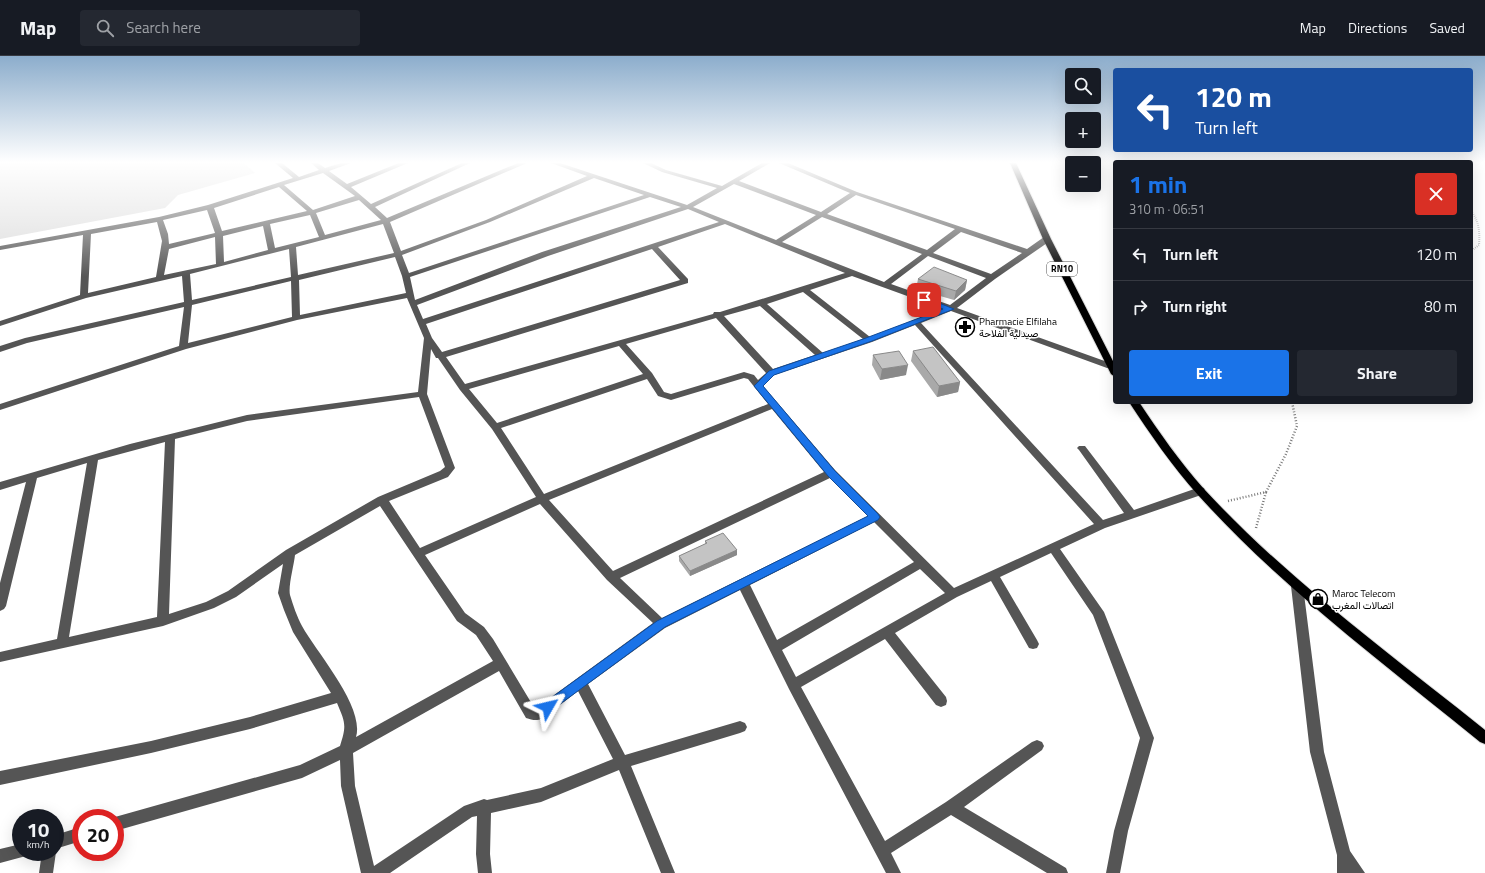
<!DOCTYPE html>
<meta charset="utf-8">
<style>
:root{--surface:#171b24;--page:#242831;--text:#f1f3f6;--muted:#9ea1a6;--line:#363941;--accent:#1a73e8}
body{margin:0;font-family:"Titillium Web",Vazirmatn,sans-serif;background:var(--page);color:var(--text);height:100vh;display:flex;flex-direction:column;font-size:15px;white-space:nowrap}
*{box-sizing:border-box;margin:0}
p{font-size:13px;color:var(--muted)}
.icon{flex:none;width:22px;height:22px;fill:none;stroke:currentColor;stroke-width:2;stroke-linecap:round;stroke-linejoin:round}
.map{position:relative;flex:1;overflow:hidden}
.side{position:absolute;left:1113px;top:104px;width:360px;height:244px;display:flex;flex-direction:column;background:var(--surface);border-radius:4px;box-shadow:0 4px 16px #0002}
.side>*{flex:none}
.guide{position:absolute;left:1113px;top:12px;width:360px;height:84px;border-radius:4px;box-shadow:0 4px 16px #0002;background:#1a4fa0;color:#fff;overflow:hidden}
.fabs{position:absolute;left:1065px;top:12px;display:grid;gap:8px}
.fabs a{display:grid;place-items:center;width:36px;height:36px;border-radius:4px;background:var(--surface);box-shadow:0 4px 16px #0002;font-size:20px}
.speed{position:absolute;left:12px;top:753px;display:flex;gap:8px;font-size:20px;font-weight:700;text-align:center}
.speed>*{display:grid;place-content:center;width:52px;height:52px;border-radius:50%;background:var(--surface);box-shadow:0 4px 16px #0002;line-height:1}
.speed small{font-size:10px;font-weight:400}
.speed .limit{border:6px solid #d22;background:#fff;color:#111}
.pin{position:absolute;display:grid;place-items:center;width:34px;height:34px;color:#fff;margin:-17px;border-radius:8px;box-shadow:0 2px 6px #0006}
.me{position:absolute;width:44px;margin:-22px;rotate:53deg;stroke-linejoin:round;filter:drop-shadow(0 0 3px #0008)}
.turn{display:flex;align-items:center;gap:14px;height:84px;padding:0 16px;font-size:18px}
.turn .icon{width:52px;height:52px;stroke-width:2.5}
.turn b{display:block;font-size:28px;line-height:34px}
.round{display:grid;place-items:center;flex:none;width:42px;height:42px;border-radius:4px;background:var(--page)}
.head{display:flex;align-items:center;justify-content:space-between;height:68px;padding:0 16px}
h1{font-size:24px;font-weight:700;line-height:30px;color:var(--accent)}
.cta{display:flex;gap:8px;margin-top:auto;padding:8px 16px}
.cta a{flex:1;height:46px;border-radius:4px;background:var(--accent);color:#fff;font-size:16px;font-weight:700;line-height:46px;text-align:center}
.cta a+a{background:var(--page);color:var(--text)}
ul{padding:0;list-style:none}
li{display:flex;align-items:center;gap:12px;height:52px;padding:0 16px;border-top:1px solid var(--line)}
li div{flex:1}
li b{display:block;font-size:15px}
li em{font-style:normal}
header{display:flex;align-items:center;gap:24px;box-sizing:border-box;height:56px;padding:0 20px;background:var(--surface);border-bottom:1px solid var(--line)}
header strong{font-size:19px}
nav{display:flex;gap:22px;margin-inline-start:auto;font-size:14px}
.search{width:280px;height:36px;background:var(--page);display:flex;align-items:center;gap:10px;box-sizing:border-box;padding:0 14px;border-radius:4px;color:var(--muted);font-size:15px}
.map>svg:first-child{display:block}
</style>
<header>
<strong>Map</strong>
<div class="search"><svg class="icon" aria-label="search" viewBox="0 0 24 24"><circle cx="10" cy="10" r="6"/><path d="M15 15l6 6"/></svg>Search here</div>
<nav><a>Map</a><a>Directions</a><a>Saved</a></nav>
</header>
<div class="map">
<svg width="1485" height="817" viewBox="0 0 1485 817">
<rect width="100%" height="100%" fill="#fff"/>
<!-- green -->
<path fill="#dcdcdc" d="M0 107H244L255 117 178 139 165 152 0 183Z"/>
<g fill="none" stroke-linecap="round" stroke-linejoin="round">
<!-- major casing -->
<g stroke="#dbdbdb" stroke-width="2">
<path id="major" d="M1010 107H1016L1051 183 1115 309V321L1111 318 1043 183Z
M1129 346H1139C1159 376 1180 406 1204 433 1288 524 1389 597 1485 674V688L1480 686C1383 607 1282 532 1198 439 1172 410 1150 378 1129 346Z"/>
</g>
<!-- path-far1 -->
<path stroke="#777" stroke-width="2" stroke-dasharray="0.5 1.5" stroke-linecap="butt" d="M1471 155C1479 165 1480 176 1479 189L1471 195"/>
<!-- path -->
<path stroke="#777" stroke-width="2.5" stroke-dasharray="1 2" stroke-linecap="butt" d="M1228 445 1266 436 1286 398 1297 370 1292 346
M1256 472 1266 436"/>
<!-- minor -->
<path fill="#555" fill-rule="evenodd" d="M275 107H282L299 121 319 114 311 107H318L325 112 341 107H351L329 115 347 128 399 107H408L351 131 371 148 462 107H470L375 151 387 162 518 107H527L390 166 401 195 486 164 587 120 551 107H560L687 149 717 132 662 116 643 107H651L666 114 722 130 762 107H770L739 125 821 156 850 137 779 107H788L857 136 1027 193 1044 181H1050V185L995 223 957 252 1113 308 1114 310 1113 312H1107L951 255 921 267 1103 464 1124 457 1079 394 1077 392 1079 390H1085L1134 454 1200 431 1204 432 1205 435 1204 438 1105 472 1060 493 1104 556 1154 682 1128 775 1120 817H1106L1114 775 1140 682 1093 559 1051 497 1000 521 1037 584 1039 588 1037 592 1033 593 1029 592 991 525 957 541 895 577 946 641 947 645 946 649 941 651 936 649 885 583 801 631 885 785 946 746 1032 686 1037 684 1042 686 1044 690 1042 694 964 751 1066 812 1068 817H1047L951 759 891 797 901 817H886L789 633 740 534 665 572 588 628 625 699 740 665 745 667 747 671 745 675 740 677 631 710 675 817H661L619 714 541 746 491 757 490 798 492 817H478L476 798 477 760 472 761 390 817H361L341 730 340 704 302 722 115 775V762H112L115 761 300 709 340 690C347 669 345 666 337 647L250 673 151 697 0 729V715L151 685 250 661 331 637 293 576 284 554 278 537 283 508 236 541 214 552 163 570 0 606V596L57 583 87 407 37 422 6 550 4 553 0 555V527L26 426 0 434V426L130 388 247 359 418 336 424 282 407 242 297 264 186 293 0 354V348L179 290 184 251 27 287 0 296V290L25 282 184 246 182 220 86 242 0 270V265L80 239 83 179 0 194V190L159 161 208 149 293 122ZM323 117 355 140 313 154 284 129ZM594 122 644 139 409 217 402 199 490 166ZM734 128 816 159 776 184 693 151ZM279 131 307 155 222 175 214 152ZM856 139 955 173 927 194 827 158ZM650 141 681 151 542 196 415 244 410 221ZM359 144 381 164 325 179 316 157ZM688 153 719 166 423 263 417 249 548 200ZM207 154 215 177 169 188 168 178 163 164ZM310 159 319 181 275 192 270 168ZM822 161 922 198 884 226 782 186ZM157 166 162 185 156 221 88 237 91 178ZM383 168 394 197 298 219 296 191ZM725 168 845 217 720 256H714L713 258 465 328 446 301 688 227V223L658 191ZM263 170 268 194 224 206 223 180ZM961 176 1022 197 991 218 933 197ZM215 181 216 208 164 219 169 193ZM289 193 291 221 192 244 190 218ZM652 193 680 224 442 296 432 282 426 268ZM928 200 986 222 950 249 891 228ZM395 201 402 220 406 237 300 259 299 224ZM852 220 943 253 870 281 810 234ZM291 225 292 261 188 287 192 249ZM803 236 863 283 823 297 767 248ZM760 250 815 299 773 313 724 260ZM716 262 766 317 758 324 754 319 744 316 671 338 664 336 652 317 626 288ZM915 269 1094 468 954 532 835 414 763 330 774 319 872 286ZM619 290 643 318 497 367 469 333ZM431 293 436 302H438L460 334 492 373 536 441 420 492 389 445 448 421 455 412 427 338ZM744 322 748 323 768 348 544 438 501 372 647 323 658 340 671 344ZM419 341 445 411 440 415 378 441 286 494 228 535 206 546 169 558 175 383 247 365ZM772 353 824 416 613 515 549 444ZM165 386 157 561 69 581 98 404ZM830 422 868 460 662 562 620 522ZM540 448 607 524 653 567 535 653 493 583 484 571 465 557 425 499ZM380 450 457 565 476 579 493 605 356 681C365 651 317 597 302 570 297 561 293 549 290 539 288 530 294 509 295 499ZM874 466 914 506 777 584 750 529ZM920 513 945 537 796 621 782 594ZM499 615 526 662C532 664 536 665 542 663L578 635 613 703 541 732 487 744 484 743 464 750 374 810 355 730 353 697Z
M1297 525 1301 527 1303 530 1324 696 1350 795 1365 817H1337V799L1310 696 1291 530 1293 527Z
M81 771V785L55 793 56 796 53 817H39L42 796H55V779Z
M21 788V796H28L26 800 0 807V793Z"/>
<!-- major -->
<use href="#major" fill="#000" fill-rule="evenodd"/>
</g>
<!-- wall -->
<path fill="#a9a9a9" d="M918 223 967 224 965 234 954 244 916 233Z
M913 295 960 326 958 336 937 341 911 305Z
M873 299 906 319 880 324 872 309Z
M705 485 737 494V499L690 520 679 505V500L705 488Z"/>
<!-- shaded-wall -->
<path fill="#898989" d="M967 224 965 234 954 244 956 235Z
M908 309 906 319 880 324 882 313Z
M960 326 958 336 937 341 939 330Z
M737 494V499L690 520V515Z"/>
<!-- building -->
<path fill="#c4c4c4" stroke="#898989" d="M934 211 967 224 956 235 918 223Z
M933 291 960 326 939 330 913 295Z
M899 295 908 309 882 313 873 299Z
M723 477 737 494 690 515 679 500 707 487 705 485Z"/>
<!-- sky -->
<linearGradient id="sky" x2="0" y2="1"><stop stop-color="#8cadcc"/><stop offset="0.48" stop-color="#fff"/><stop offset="1" stop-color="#fff" stop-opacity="0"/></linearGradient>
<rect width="1485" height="221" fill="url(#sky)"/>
<!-- route -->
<path fill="#1a73e8" stroke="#114b97" d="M924 241 954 253 872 285 774 319 763 330 835 415 878 458 880 461 878 464 665 571 552 654 548 656 544 654 542 651 544 647 657 565 868 460 828 420 754 330 769 315 866 282 943 253 921 245 920 244Z"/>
<!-- icons -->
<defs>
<g id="pharmacy-ring" transform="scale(1)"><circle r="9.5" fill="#fff" stroke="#000" stroke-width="1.5"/><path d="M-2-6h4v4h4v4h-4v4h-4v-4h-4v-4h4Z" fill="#000"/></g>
<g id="shop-ring" transform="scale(1)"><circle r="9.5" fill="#fff" stroke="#000" stroke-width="1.5"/><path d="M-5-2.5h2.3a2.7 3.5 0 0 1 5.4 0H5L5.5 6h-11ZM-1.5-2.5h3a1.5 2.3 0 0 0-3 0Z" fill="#000"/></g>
</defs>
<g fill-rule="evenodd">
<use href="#pharmacy-ring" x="965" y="271"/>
<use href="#shop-ring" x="1318" y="543"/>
</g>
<g text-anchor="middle" stroke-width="3" stroke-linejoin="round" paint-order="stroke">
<!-- shield labels -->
<rect fill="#fff" stroke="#4c4c4c" stroke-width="1" x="1047" y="206" width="30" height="14" rx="3"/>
<g font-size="9" font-weight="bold" fill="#000">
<text x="1062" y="216">RN10</text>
</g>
<!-- poi labels -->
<g font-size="10" fill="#000" stroke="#fff" text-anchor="start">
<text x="979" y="269">Pharmacie Elfilaha<tspan x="979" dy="12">صيدلية الفلاحة</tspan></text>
<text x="1332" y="541">Maroc Telecom<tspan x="1332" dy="12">اتصالات المغرب</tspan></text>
</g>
</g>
</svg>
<div class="fabs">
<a><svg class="icon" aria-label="search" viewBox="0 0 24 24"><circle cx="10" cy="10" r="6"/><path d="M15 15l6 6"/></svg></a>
<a>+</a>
<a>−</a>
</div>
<div class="speed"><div>10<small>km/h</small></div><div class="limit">20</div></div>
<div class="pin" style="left:924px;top:244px;background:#d93025"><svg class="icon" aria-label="arrive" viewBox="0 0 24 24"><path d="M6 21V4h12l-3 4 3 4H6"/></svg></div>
<svg class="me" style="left:548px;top:651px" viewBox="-20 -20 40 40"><path d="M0-17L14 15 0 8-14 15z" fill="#1a73e8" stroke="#fff" stroke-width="4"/></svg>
<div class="guide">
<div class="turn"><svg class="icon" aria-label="left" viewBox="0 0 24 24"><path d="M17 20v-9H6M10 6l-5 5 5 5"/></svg><div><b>120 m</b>Turn left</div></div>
</div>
<section class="side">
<div class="head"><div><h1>1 min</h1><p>310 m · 06:51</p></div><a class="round" style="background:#d93025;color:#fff"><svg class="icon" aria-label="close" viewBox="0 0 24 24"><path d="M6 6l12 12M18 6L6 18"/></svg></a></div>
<ul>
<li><svg class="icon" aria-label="left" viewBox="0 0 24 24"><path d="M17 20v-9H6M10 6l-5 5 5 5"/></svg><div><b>Turn left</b></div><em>120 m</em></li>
<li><svg class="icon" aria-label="right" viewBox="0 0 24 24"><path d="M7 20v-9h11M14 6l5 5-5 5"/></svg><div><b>Turn right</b></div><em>80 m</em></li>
</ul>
<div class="cta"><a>Exit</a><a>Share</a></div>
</section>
</div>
